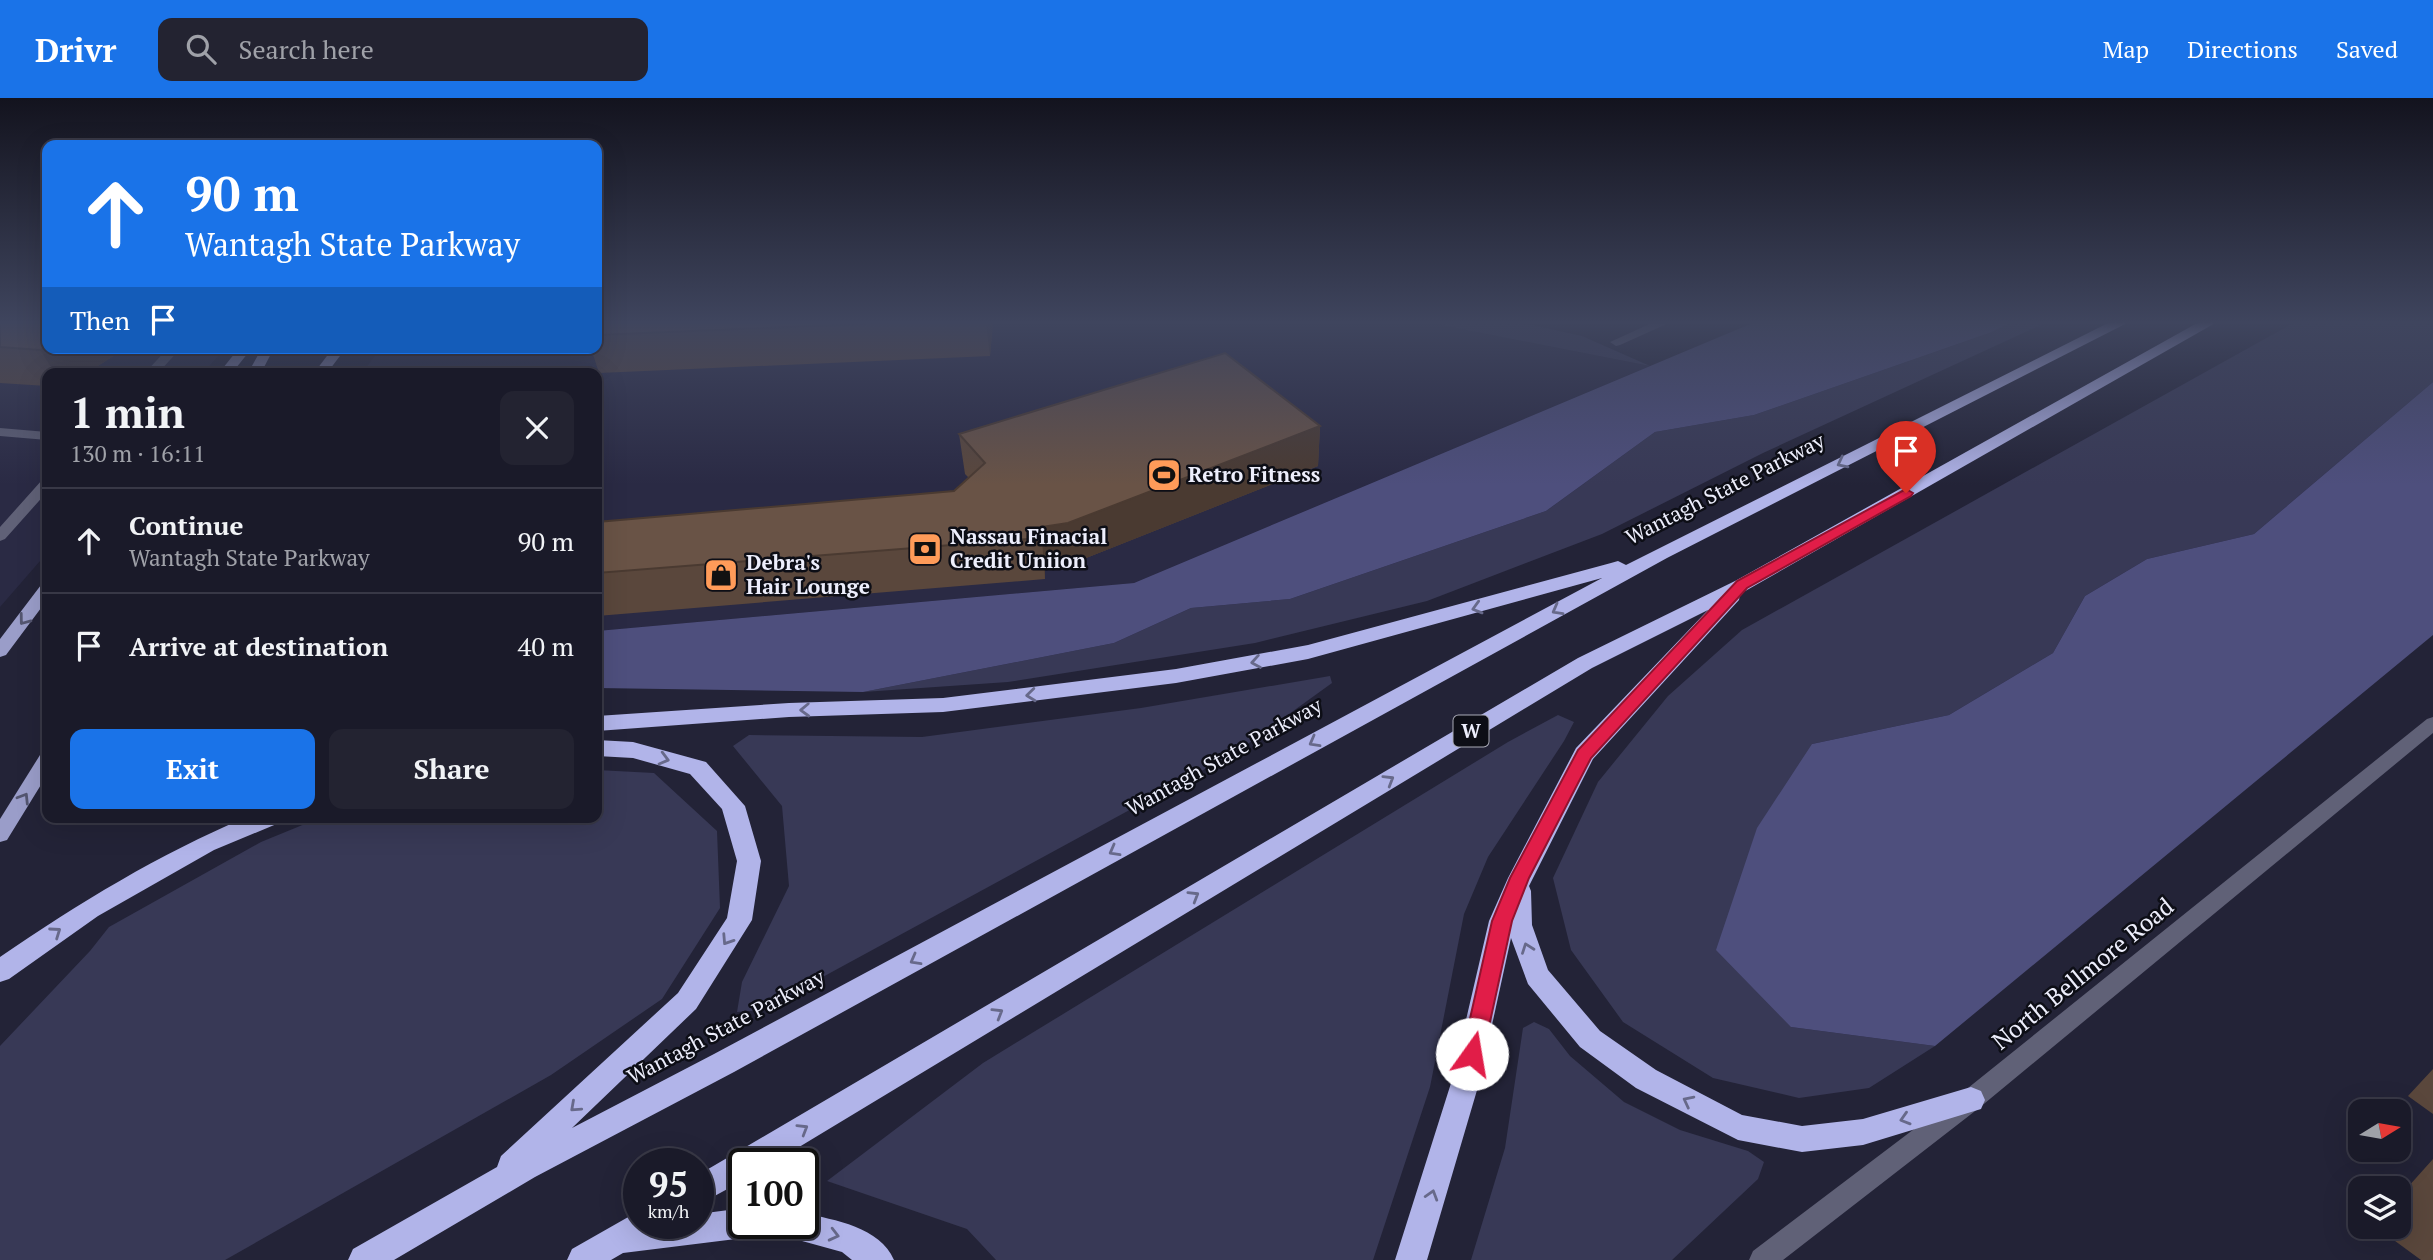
<!DOCTYPE html>
<meta charset="utf-8">
<style>
:root{--surface:#1a1a29;--page:#232331;--text:#f1f3f6;--muted:#9fa1a8;--line:#383846;--accent:#1a73e8}
body{margin:0;font-family:"PT Serif",serif;background:var(--page);color:var(--text);height:100vh;display:flex;flex-direction:column;font-size:26px;white-space:nowrap}
*{box-sizing:border-box;margin:0}
p{font-size:23px;color:var(--muted)}
.icon{flex:none;width:38px;height:38px;fill:none;stroke:currentColor;stroke-width:2;stroke-linecap:round;stroke-linejoin:round}
.map{position:relative;flex:1;overflow:hidden}
.details{position:absolute;left:42px;top:270px;width:560px;height:455px;display:flex;flex-direction:column;background:var(--surface);border-radius:14px;box-shadow:0 7px 28px #0002,0 0 0 2px var(--line)}
.details>*{flex:none}
.top-card{position:absolute;left:42px;top:42px;width:560px;height:214px;border-radius:14px;box-shadow:0 7px 28px #0002,0 0 0 2px var(--line);background:#1a73e8;color:#fff;overflow:hidden}
.needle{width:46px;rotate:79deg}
.controls{position:absolute;left:2348px;top:1001px;display:grid;gap:14px}
.controls a{display:grid;place-items:center;width:63px;height:63px;border-radius:14px;background:var(--surface);box-shadow:0 7px 28px #0002,0 0 0 2px var(--line);font-size:35px}
.speed{position:absolute;left:623px;top:1050px;display:flex;gap:14px;font-size:35px;font-weight:700;text-align:center}
.speed>*{display:grid;place-content:center;width:91px;height:91px;border-radius:50%;background:var(--surface);box-shadow:0 7px 28px #0002,0 0 0 2px var(--line);line-height:1}
.speed small{font-size:18px;font-weight:400}
.speed .limit{border:4px solid #111;border-radius:10px;background:#fff;color:#111}
.pin{position:absolute;display:grid;place-items:center;width:60px;height:60px;color:#fff;margin:-72px -30px;border-radius:50% 50% 50% 0;rotate:-45deg;box-shadow:0 0 7px #0007}
.pin .icon{rotate:45deg}
.me{position:absolute;width:77px;margin:-38px;rotate:13deg;stroke-linejoin:round;filter:drop-shadow(0 0 5px #0008)}
.turn{display:flex;align-items:center;gap:24px;height:147px;padding:0 28px;font-size:32px}
.turn .icon{width:91px;height:91px;stroke-width:2.5}
.turn b{display:block;font-size:49px;line-height:60px}
.then{display:flex;align-items:center;height:66px;padding:0 28px;background:#0003;gap:14px;font-size:26px}
.round{display:grid;place-items:center;flex:none;width:74px;height:74px;border-radius:14px;background:var(--page)}
.overview{display:flex;align-items:center;justify-content:space-between;height:119px;padding:0 28px}
h1{font-size:42px;font-weight:600;line-height:52px}
.button{display:flex;gap:14px;margin-top:auto;padding:14px 28px}
.button a{flex:1;height:80px;border-radius:14px;background:var(--accent);color:#fff;font-size:28px;font-weight:600;line-height:80px;text-align:center}
.button a+a{background:var(--page);color:var(--text)}
ul{padding:0;list-style:none}
li{display:flex;align-items:center;gap:21px;height:105px;padding:0 28px;border-top:2px solid var(--line)}
li div{flex:1}
li b{display:block;font-size:26px}
li em{font-style:normal}
header{display:flex;align-items:center;gap:42px;box-sizing:border-box;height:98px;padding:0 35px;background:var(--accent);color:#fff}
header strong{font-size:33px}
nav{display:flex;gap:38px;margin-inline-start:auto;font-size:24px}
.search{width:490px;height:63px;background:var(--page);display:flex;align-items:center;gap:18px;box-sizing:border-box;padding:0 24px;border-radius:14px;color:var(--muted);font-size:26px}
.map>svg:first-child{display:block}
</style>
<header>
<strong>Drivr</strong>
<div class="search"><svg class="icon" aria-label="search" viewBox="0 0 24 24"><circle cx="10" cy="10" r="6"/><path d="M15 15l6 6"/></svg>Search here</div>
<nav><a>Map</a><a>Directions</a><a>Saved</a></nav>
</header>
<div class="map">
<svg width="2433" height="1162" viewBox="0 0 2433 1162">
<rect width="100%" height="100%" fill="#232337"/>
<!-- built -->
<path fill="#2a2a44" d="M0 224 47 250H225L203 275H47V455L0 509Z
M597 224H1426L1650 268 1134 485 597 533V275H362L381 250H597Z"/>
<!-- green -->
<path fill="#383956" d="M1426 224H1518L1582 238 1650 268Z
M2012 224H2047L1763 355 1602 436 1427 503 1255 545 1008 584 863 594 1114 545 1191 510 1290 501 1546 413 1655 334 1754 317 1992 234Z
M2295 224H2433V284L2254 436 2147 461 2085 498 2053 555 1949 617 1812 646 1791 929 1935 948 1869 990 1799 1000 1713 980 1623 924 1571 852 1553 780 1598 684 1668 598 1742 532Z
M1330 578 1332 585 1238 653 762 912 737 914 742 884 789 788 782 708 733 648 749 637 922 639 1141 610Z
M1558 617 1574 624 1564 643 1488 759 1464 816 1430 989 1373 1162H996L967 1131 827 1083 983 965 1508 644Z
M597 672 654 675 717 733 720 810 662 901 551 977 225 1162H0V948L90 853 109 829 261 744 322 719H597Z
M1534 924 1549 931 1570 958 1624 1004 1680 1032 1748 1053 1764 1064 1758 1081 1672 1162H1471L1505 1050 1523 930Z"/>
<!-- forest -->
<path fill="#4e4f7d" d="M1755 224H2012L1992 234 1754 317 1655 334 1546 413 1290 501 1191 510 1114 545 863 594 597 590V533L1134 485Z
M2433 284V537L1935 948 1791 929 1716 852 1757 730 1812 646 1949 617 2053 555 2085 498 2147 461 2254 436Z"/>
<g fill="none" stroke-linecap="round" stroke-linejoin="round">
<!-- minor -->
<path fill="#606177" fill-rule="evenodd" d="M1654 224H1671L1620 247 1616 248 1610 244Z
M168 250H181L158 275H145Z
M0 330 47 334V342L0 338Z
M47 381V394L5 441 0 443V429L42 382Z
M2433 619V635L1979 1010 1783 1162H1749L1753 1153 1963 994 2427 621Z"/>
<!-- major -->
<path fill="#9a9dc9" fill-rule="evenodd" d="M239 250H252L232 275H219Z
M262 250H274L261 275H248Z
M333 250H346L327 275H314Z
M47 486V502L6 557 0 559V541L41 487Z
M47 655V677L7 742 0 744V721L40 657Z"/>
<!-- highway -->
<path fill="#b1b4e9" fill-rule="evenodd" d="M2110 224H2129L1667 460 734 974 535 1079 394 1162H348L353 1151 497 1069 501 1058 678 895 727 820 737 763 722 711 690 676 633 660 597 658V642L633 644 706 664 745 708 761 763 752 822 696 911 572 1030 714 956 1602 480 1308 561 1176 585 943 614 789 619 597 633V618L789 605 943 600 1176 571 1308 547 1611 465 1618 463 1626 467Z
M2199 224H2217L1740 496 1739 502 1593 661 1529 788 1531 793 1532 827 1548 872 1600 933 1656 972 1742 1017 1802 1028 1863 1021 1971 989 1981 993 1985 1002 1981 1011 1863 1047 1802 1054 1738 1042 1636 990 1580 949 1528 886 1511 840 1480 982 1427 1162H1395L1452 982 1489 823 1508 780 1576 650 1708 512 1592 570 771 1066H744V1082L698 1107V1077L1578 560 1735 483Z
M247 719H283L279 725 214 752 98 818 9 881 0 884V859C79 805 159 756 247 719Z
M744 1110V1125H759L755 1135 744 1140 623 1155 611 1162H567L572 1151 630 1118 639 1122V1125H698V1116Z
M803 1115C835 1122 880 1129 894 1162H852L842 1154 773 1135 769 1125H803Z"/>
</g>
<!-- wall -->
<path fill="#5a473c" d="M0 224 47 250H117L113 253 115 257 87 275H47V288L0 285Z
M597 224H993L990 258 599 275 591 250H597Z
M1320 328 1318 368 1071 466 1045 470V481L597 518V424L954 393 969 380 965 376 959 336Z
M2433 971V1016L2408 998Z
M2433 1061V1162H2421L2376 1129H2399V1099Z"/>
<!-- shaded-wall -->
<path fill="#4a3a31" d="M986 224H993L990 258Z
M47 247V250H117L113 253 115 257 87 275H55L40 252Z
M1320 328 1318 368 1071 466 1045 470V481L1041 429Z"/>
<!-- building -->
<path fill="#695346" stroke="#4a3a31" stroke-width="2" d="M0 224H47V247L40 252 0 249Z
M597 224H909L597 237Z
M1225 255 1320 328 1068 425 1041 429V440L597 475V424L954 393 985 365 959 336Z"/>
<!-- one-way arrows -->
<defs><path id="oneway-chevron" d="M-2-3.5L2.5 0L-2 3.5" fill="none" stroke-width="1.6" stroke-linecap="round" stroke-linejoin="round" transform="scale(1.75)"/></defs>
<g stroke="#67698a">
<use href="#oneway-chevron" transform="translate(1842 365) rotate(153)"/>
<use href="#oneway-chevron" transform="translate(1477 510) rotate(164)"/>
<use href="#oneway-chevron" transform="translate(1557 512) rotate(151)"/>
<use href="#oneway-chevron" transform="translate(1256 564) rotate(170)"/>
<use href="#oneway-chevron" transform="translate(1031 597) rotate(174)"/>
<use href="#oneway-chevron" transform="translate(805 612) rotate(178)"/>
<use href="#oneway-chevron" transform="translate(1314 644) rotate(151)"/>
<use href="#oneway-chevron" transform="translate(664 661) rotate(15)"/>
<use href="#oneway-chevron" transform="translate(1389 682) rotate(-31)"/>
<use href="#oneway-chevron" transform="translate(1114 753) rotate(151)"/>
<use href="#oneway-chevron" transform="translate(1194 798) rotate(-31)"/>
<use href="#oneway-chevron" transform="translate(56 834) rotate(-35)"/>
<use href="#oneway-chevron" transform="translate(727 842) rotate(123)"/>
<use href="#oneway-chevron" transform="translate(1527 850) rotate(-110)"/>
<use href="#oneway-chevron" transform="translate(915 862) rotate(151)"/>
<use href="#oneway-chevron" transform="translate(998 915) rotate(-31)"/>
<use href="#oneway-chevron" transform="translate(1688 1003) rotate(-153)"/>
<use href="#oneway-chevron" transform="translate(575 1009) rotate(138)"/>
<use href="#oneway-chevron" transform="translate(1905 1021) rotate(163)"/>
<use href="#oneway-chevron" transform="translate(803 1031) rotate(-31)"/>
<use href="#oneway-chevron" transform="translate(1432 1097) rotate(-73)"/>
<use href="#oneway-chevron" transform="translate(834 1137) rotate(14)"/>
</g>
<g stroke="#545670">
<use href="#oneway-chevron" transform="translate(24 522) rotate(127)"/>
<use href="#oneway-chevron" transform="translate(24 700) rotate(-58)"/>
</g>
<!-- sky -->
<linearGradient id="sky" x2="0" y2="1"><stop stop-color="#13131e"/><stop offset="0.58" stop-color="#3f455e"/><stop offset="1" stop-color="#3f455e" stop-opacity="0"/></linearGradient>
<rect width="2433" height="387" fill="url(#sky)"/>
<!-- route -->
<path fill="#e11d48" stroke="#92132f" stroke-width="2" d="M1906 391 1913 395 1911 398 1747 490 1591 660 1529 780 1512 823 1483 956 1480 962 1472 965 1465 962 1462 956 1492 823 1510 780 1578 652 1737 483Z"/>
<!-- icons -->
<defs>
<g id="stadium-square" transform="scale(1.75)"><rect x="-9" y="-9" width="18" height="18" rx="4" fill="#ff9b59" stroke="#0d0e16"/><path d="M0-5a6.5 5 0 1 0 0 10a6.5 5 0 1 0 0-10ZM-3.5-1.8h7v3.6h-7Z" fill="#111"/></g>
<g id="bank-square" transform="scale(1.75)"><rect x="-9" y="-9" width="18" height="18" rx="4" fill="#ff9b59" stroke="#0d0e16"/><path d="M-6-4H6V4H-6ZM0-2.3a2.3 2.3 0 1 0 0 4.6a2.3 2.3 0 1 0 0-4.6Z" fill="#111"/></g>
<g id="shop-square" transform="scale(1.75)"><rect x="-9" y="-9" width="18" height="18" rx="4" fill="#ff9b59" stroke="#0d0e16"/><path d="M-5-2.5h2.3a2.7 3.5 0 0 1 5.4 0H5L5.5 6h-11ZM-1.5-2.5h3a1.5 2.3 0 0 0-3 0Z" fill="#111"/></g>
</defs>
<g fill-rule="evenodd">
<use href="#stadium-square" x="1164" y="377"/>
<use href="#bank-square" x="925" y="451"/>
<use href="#shop-square" x="721" y="477"/>
</g>
<g text-anchor="middle" stroke-width="5" stroke-linejoin="round" paint-order="stroke">
<!-- shield labels -->
<rect fill="#0d0e16" stroke="#aaabb7" stroke-width="2" x="1453.5" y="617.5" width="35" height="31" rx="5"/>
<g font-size="19" font-weight="bold" fill="#edeefc">
<text x="1471" y="640">W</text>
</g>
<!-- poi labels -->
<g font-size="21" font-weight="bold" fill="#edeefc" stroke="#0d0e16" text-anchor="start">
<text x="1188" y="384">Retro Fitness</text>
<text x="950" y="446">Nassau Finacial<tspan x="950" dy="24">Credit Uniion</tspan></text>
<text x="746" y="472">Debra's<tspan x="746" dy="24">Hair Lounge</tspan></text>
</g>
<!-- street labels -->
<g font-size="21" fill="#edeefc" stroke="#0d0e16">
<text transform="translate(1725 391) rotate(-27)" y="7">Wantagh State Parkway</text>
<text transform="translate(1224 659) rotate(-29)" y="7">Wantagh State Parkway</text>
<text transform="translate(726 929) rotate(-28)" y="7">Wantagh State Parkway</text>
</g>
<!-- near-street labels -->
<g font-size="24" fill="#edeefc" stroke="#0d0e16">
<text transform="translate(2083 876) rotate(-39)" y="8">North Bellmore Road</text>
</g>
</g>
</svg>
<div class="controls">
<a><svg class="needle" viewBox="-14 -14 28 28"><path d="M0-13l5 13h-10z" fill="#e53935"/><path d="M0 13l5-13h-10z" fill="#9fa1a8"/></svg></a>
<a><svg class="icon" aria-label="layers" viewBox="0 0 24 24"><path d="M12 4l9 5-9 5-9-5zM3 14l9 5 9-5"/></svg></a>
</div>
<div class="speed"><div>95<small>km/h</small></div><div class="limit">100</div></div>
<div class="pin" style="left:1906px;top:395px;background:#d93025"><svg class="icon" aria-label="arrive" viewBox="0 0 24 24"><path d="M6 21V4h12l-3 4 3 4H6"/></svg></div>
<svg class="me" style="left:1472px;top:956px" viewBox="-20 -20 40 40"><circle r="19" fill="#fff"/><path d="M0-13L10 11 0 6-10 11z" fill="#e11d48"/></svg>
<div class="top-card">
<div class="turn"><svg class="icon" aria-label="ahead" viewBox="0 0 24 24"><path d="M12 20V5M6 11l6-6 6 6"/></svg><div><b>90 m</b>Wantagh State Parkway</div></div>
<div class="then">Then<svg class="icon" aria-label="arrive" viewBox="0 0 24 24"><path d="M6 21V4h12l-3 4 3 4H6"/></svg></div>
</div>
<section class="details">
<div class="overview"><div><h1>1 min</h1><p>130 m · 16:11</p></div><a class="round"><svg class="icon" aria-label="close" viewBox="0 0 24 24"><path d="M6 6l12 12M18 6L6 18"/></svg></a></div>
<ul>
<li><svg class="icon" aria-label="ahead" viewBox="0 0 24 24"><path d="M12 20V5M6 11l6-6 6 6"/></svg><div><b>Continue</b><p>Wantagh State Parkway</p></div><em>90 m</em></li>
<li><svg class="icon" aria-label="arrive" viewBox="0 0 24 24"><path d="M6 21V4h12l-3 4 3 4H6"/></svg><div><b>Arrive at destination</b></div><em>40 m</em></li>
</ul>
<div class="button"><a>Exit</a><a>Share</a></div>
</section>
</div>
